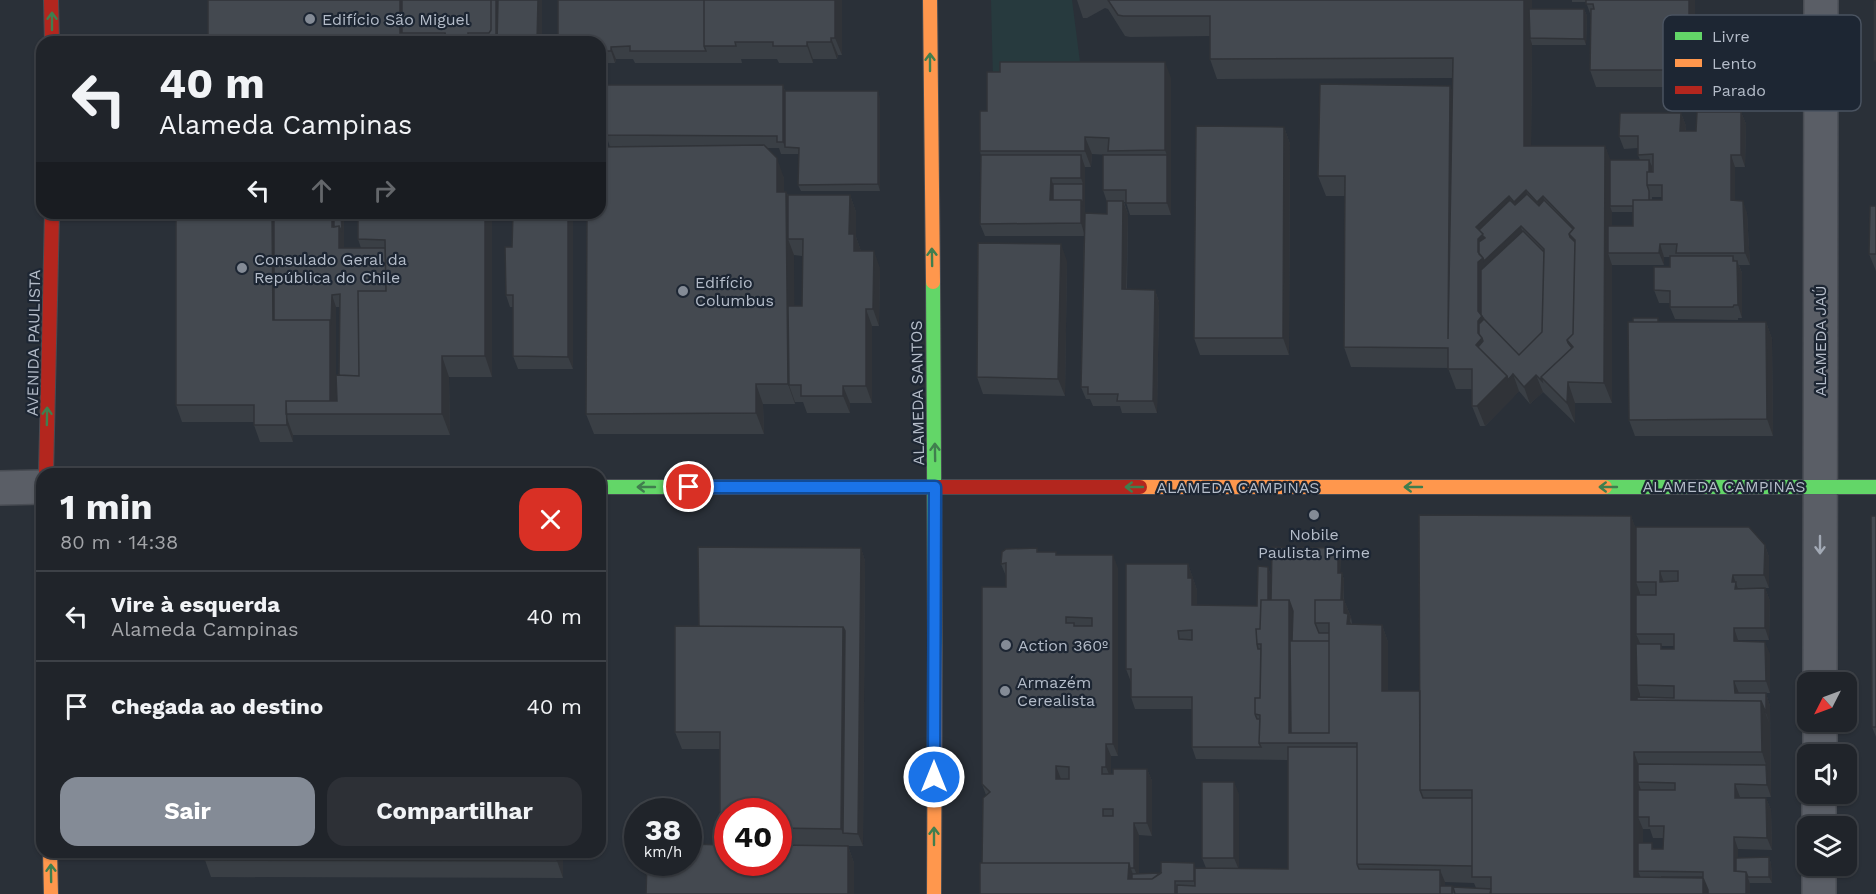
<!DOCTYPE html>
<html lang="pt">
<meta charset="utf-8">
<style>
:root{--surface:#20242a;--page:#2d3036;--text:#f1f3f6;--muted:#a2a4a8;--line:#3d4147;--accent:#848b96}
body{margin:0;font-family:"Work Sans",sans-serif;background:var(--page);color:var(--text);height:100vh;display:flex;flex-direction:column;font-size:22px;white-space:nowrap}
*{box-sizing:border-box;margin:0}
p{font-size:20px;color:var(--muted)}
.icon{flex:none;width:33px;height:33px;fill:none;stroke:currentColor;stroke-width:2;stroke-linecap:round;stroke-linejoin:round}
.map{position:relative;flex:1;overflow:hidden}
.side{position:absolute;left:36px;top:468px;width:570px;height:390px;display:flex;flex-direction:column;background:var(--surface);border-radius:18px;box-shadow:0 2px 4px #0004,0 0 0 2px var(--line)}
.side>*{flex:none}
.top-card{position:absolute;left:36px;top:36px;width:570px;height:183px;border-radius:18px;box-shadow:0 2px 4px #0004,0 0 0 2px var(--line);background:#20242a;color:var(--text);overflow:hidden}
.needle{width:39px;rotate:228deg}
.controls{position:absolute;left:1797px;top:672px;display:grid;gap:12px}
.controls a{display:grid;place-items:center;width:60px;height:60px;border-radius:12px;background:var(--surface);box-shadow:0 2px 4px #0004,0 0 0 2px var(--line);font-size:30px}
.speed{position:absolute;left:624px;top:798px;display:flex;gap:12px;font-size:30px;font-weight:700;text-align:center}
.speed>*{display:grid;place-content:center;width:78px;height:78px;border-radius:50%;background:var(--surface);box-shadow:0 2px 4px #0004,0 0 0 2px var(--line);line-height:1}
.speed small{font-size:15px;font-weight:400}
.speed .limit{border:9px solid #d22;background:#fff;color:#111}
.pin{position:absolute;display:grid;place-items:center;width:51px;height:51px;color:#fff;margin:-26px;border:3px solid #fff;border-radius:50%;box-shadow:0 2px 6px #0007}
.me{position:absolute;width:66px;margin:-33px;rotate:0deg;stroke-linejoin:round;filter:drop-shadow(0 0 4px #0008)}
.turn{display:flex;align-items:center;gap:21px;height:126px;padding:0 24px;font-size:27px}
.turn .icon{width:78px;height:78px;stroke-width:2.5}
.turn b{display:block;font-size:42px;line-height:51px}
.lanes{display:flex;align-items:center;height:57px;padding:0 24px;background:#0003;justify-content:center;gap:30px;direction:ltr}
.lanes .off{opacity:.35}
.round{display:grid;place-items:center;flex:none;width:63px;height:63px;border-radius:18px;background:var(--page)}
.overview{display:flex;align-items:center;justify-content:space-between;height:102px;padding:0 24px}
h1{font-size:36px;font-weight:700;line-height:45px}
.primary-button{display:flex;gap:12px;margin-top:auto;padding:12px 24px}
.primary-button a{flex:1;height:69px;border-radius:18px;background:var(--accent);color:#fff;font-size:24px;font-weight:700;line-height:69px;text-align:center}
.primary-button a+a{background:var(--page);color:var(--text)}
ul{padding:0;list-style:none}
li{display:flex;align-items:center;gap:18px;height:90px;padding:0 24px;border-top:2px solid var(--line)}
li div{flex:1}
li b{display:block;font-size:22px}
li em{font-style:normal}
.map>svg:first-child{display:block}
</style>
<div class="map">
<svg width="1876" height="894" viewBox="0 0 1876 894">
<rect width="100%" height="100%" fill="#2a3038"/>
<!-- green -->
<path fill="#273a3e" d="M991 0H1072L1082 78 993 79Z"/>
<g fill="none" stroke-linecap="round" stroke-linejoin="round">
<!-- street casing -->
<g stroke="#484c53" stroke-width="36">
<path id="street" d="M0 488 42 487
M1820 682 1821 0
M1820 754V722
M1819 826V794
M1819 894V866"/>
</g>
<!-- fast casing -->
<g stroke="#484c53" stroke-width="16">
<path id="fast" d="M933 282 935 647
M600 487H870
M1605 487H1876"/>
</g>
<!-- slow casing -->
<g stroke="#484c53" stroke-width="16">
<path id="slow" d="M930 0 933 282
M1140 487H1605
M50 852 51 894
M934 894 935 647"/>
</g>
<!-- jam casing -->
<g stroke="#484c53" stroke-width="16">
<path id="jam" d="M51 0 52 42
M46 474 52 213
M870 487H1140"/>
</g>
<!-- street -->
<use href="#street" stroke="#5a5e66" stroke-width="33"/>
<!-- fast -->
<use href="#fast" stroke="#63d668" stroke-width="14"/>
<!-- slow -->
<use href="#slow" stroke="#ff974d" stroke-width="14"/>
<!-- jam -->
<use href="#jam" stroke="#b3261e" stroke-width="14"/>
</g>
<!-- wall -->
<path fill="#3a3f45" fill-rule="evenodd" d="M542 0V42H208Z
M558 0H842V55H838L837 59H813V63H779L777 59H741L742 63H635L633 59H616L615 63H600V42Z
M1077 0H1532V9H1584L1587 16 1586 45H1532V44L1531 146H1605L1610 160H1640L1638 155V148L1624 149 1619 136 1681 113 1686 126V131H1696L1741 112 1746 124 1745 167H1735V200L1747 213 1750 265H1739L1742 273V318H1738V320L1675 319 1670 307V303H1659L1654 290 1670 267V257H1664V265H1612V403H1575V423L1543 392 1530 404 1519 391 1485 426H1480L1472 406V389H1456L1448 368 1351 367 1344 347 1345 196H1326L1318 176 1450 86 1453 94V78L1217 79 1210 59V36L1130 37 1125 36 1108 9 1105 8 1087 18H1083ZM1652 197H1662V200H1652ZM1612 212H1633V226H1612Z
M1572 0H1695V64H1692L1690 76H1687V87H1596L1590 70 1591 16 1586 2H1572Z
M1171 78V215H1130L1126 202H1124L1128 214 1127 289 1155 290 1159 302 1157 413H1122L1120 406H1093L1090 399H1086L1081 387 1084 236H985L980 224 981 156 980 151 987 111ZM1092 154 1110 155 1103 190 1107 202V214L1085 213V167H1091Z
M783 85 785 91 880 98V191H801L798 185 799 154H781L779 148H767L784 178V192H786L788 195H850L856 212V237L861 251 880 268 879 326H872V403H850V413H807L803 402H795V404H763L764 434H594L586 414 610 147 606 135ZM794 255 802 256V306H794Z
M1284 127 1290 144 1289 355H1200L1194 338Z
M1876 206V271L1869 254Z
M344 213V248H361L358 239 492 213V377H449L450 435H293V442H260L254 425V422H182L176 405ZM336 307H340L339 375 337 401H336Z
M513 213H573V369H518L513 356V307H510L506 295 512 247Z
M1067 261 1065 396 983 394 977 377Z
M1659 322H1766L1772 339 1773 436H1635L1629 420Z
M1631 516 1636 530 1765 545 1769 557V588H1738V589L1765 588 1770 601 1769 640H1738V641L1770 654V693H1739H1766L1770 706 1771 797H1740V798H1766L1771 810 1772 850 1738 849V858L1769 857 1771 864 1772 883H1750V894H980L986 795 982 784 1006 587V576L1001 564 1037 548 1038 552 1118 568V756H1111V774L1147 769 1152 781V836L1139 835V873H1160L1195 868H1206L1202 858 1239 794V868L1288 869V760L1196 759 1192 747V709H1135L1131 697V682L1126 669 1188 564 1197 590V605L1257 606 1268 567 1271 576 1341 554 1340 573H1342L1344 580V600L1351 617 1352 624 1382 625 1388 642V691H1420ZM1661 646H1674V649H1662ZM1643 829H1650L1653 838H1664L1663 849H1655L1643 843ZM1445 882 1474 883 1476 888 1453 887 1445 886Z
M1876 516V737L1872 727Z
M698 547 861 548 865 561 863 846H817H848L854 863V894H646L647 862H688V844L722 845V839H724L720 828V749H682L675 732V626H699ZM728 812H778V862H728Z
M563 852V878L211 877 205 860Z"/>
<!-- shaded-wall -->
<path fill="#303338" d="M400 0H407L401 37 400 33Z
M493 0H502V42H492Z
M538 0H542V42H537Z
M835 0H842V55L835 38Z
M1524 0H1532V38H1530L1532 44 1531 167 1524 146Z
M1689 0H1695V64L1689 47Z
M1584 9 1587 16 1586 45 1584 39Z
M831 38 838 55 837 59 831 42Z
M807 42 813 59V63L807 46Z
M611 47 616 59 615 63 611 51Z
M1685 48 1692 64 1690 76 1683 59Z
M1681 59 1687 76V87L1681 70Z
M1165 62 1171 78V167L1165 150Z
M783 85 787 98 785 147 783 142Z
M1450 86 1457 106 1448 339Z
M878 91 880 98V191L878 184Z
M1741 112 1746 124 1745 167 1741 155Z
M1681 113 1686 126 1685 143 1680 131Z
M1284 127 1290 144 1289 355 1283 338Z
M1085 137 1092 154 1091 167 1085 151Z
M1605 146 1613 166 1610 206 1612 212V253H1608L1612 265V403L1604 383Z
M1081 155 1085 167V236L1081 223V200L1083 184 1081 178Z
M1167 155 1171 167V215L1167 203Z
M1731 155 1735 167V213L1731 200Z
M777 158 784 178V213L777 192Z
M1649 160 1652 166V185H1649Z
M1051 178 1055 190 1053 206 1050 200Z
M1526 190 1533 211 1522 222 1514 202Z
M786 192 794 212 788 239 794 255 795 385H789L795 402V404L788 384Z
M850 195 856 212V237L861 251V268L849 234Z
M1509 196 1527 243 1490 358 1476 345 1478 333V311L1476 227Z
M1543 196 1550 217 1545 222 1537 202Z
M1123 201 1128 214 1126 301 1122 289Z
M1743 201 1747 213 1750 265 1745 253Z
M272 213H278L274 324 273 320Z
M332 213H336L334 233 332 227Z
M341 213H344V261L339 248V226Z
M485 213H492V377L485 356Z
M568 213H573V369L568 357Z
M1061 244 1067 261 1065 396 1058 379Z
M1660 244 1664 257V265L1659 253Z
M874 251 880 268 879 326 873 309Z
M1733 256 1737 268V261L1742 273V318L1738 305Z
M1155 290 1159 302 1157 413 1153 401Z
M332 295 336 307V414L330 405V320Z
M866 309 872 326V403L866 386Z
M1766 322 1772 339 1773 436 1767 419Z
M442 356 449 377 450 435 442 414Z
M1513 374 1519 391 1514 397 1508 380Z
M1536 375 1543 392 1530 404 1524 387Z
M1507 376 1514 397 1485 426 1477 406Z
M1568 382 1575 403V423L1567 403Z
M756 384 763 404 764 434 756 413Z
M843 386 850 403V413L843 396Z
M287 418 293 435V442L287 425Z
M1631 516 1640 540 1636 582 1640 593V634H1636L1640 643V685H1637L1640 694V713L1631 700Z
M1765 545 1769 557V588L1764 575Z
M861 548 865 561 863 846 858 834Z
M1338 548 1341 554 1340 580 1338 573Z
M1113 555 1118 568V756L1113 744Z
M1188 564 1197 590V618L1192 605 1188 578Z
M1268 567 1272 579 1273 611 1268 605Z
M1660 571 1664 583 1660 582Z
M1342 573 1344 580 1343 617 1341 610Z
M1733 575 1740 594V601L1732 582Z
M1765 588 1770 601 1769 640 1765 628Z
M1289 600 1295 617V738L1289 733Z
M1344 600 1351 617 1350 621 1354 631 1347 624 1344 613Z
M1382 625 1388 642V708L1382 691Z
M843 627 849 644 843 833 841 829Z
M1734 628 1738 640V654L1734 641Z
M1765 642 1770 654V693L1766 681Z
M1734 681 1739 693H1735Z
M1766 693 1770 706V725L1766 713Z
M1761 701 1770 725 1771 797 1767 785 1766 765 1762 752Z
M1106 744 1111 756V779L1106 767Z
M1634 752 1643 777 1638 782 1643 795 1638 817 1643 829V871H1638L1643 883 1634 877Z
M1056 766 1061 779H1056Z
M1147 769 1152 781V836L1147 823Z
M1234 782 1239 794V870L1234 858Z
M1735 784 1740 797 1739 810 1735 798Z
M1766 798 1771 810 1772 850 1767 838Z
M1134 823 1139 835V880L1134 868Z
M1734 837 1738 849V877L1734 871Z
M848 846 854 863V894H848Z
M557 852H563V878L557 861Z
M1769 857 1771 864 1772 883 1769 877Z
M1129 863 1135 880 1128 879Z
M1194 863 1200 880 1198 894 1194 881Z
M1440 870 1445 882V894L1441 887Z
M1746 872 1750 884V894H1746Z
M1703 878 1709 894H1703Z"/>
<!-- building -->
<path fill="#444950" stroke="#303338" stroke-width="1.5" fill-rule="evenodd" d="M208 0H400V33H445V42H208Z
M402 0H491V30L489 33H468V38L446 37 445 33H402Z
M491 0H496V42H468V33H489L491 30Z
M498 0H538L537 42H497Z
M558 0H704V46L706 51H630V46L611 47V51H600V42H558Z
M704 0H835V38H831V42H807V46H773V42H735L736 46H704Z
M1108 0H1524V146H1605L1604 383 1568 382 1567 403 1541 377 1573 347 1567 340 1573 334 1575 240 1569 234 1574 228 1543 196 1537 202 1526 190 1514 202 1509 196 1476 227 1483 234 1478 239V252L1483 258 1478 262V311L1482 316 1478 321V333L1482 338 1476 345 1507 376 1477 406H1472V369H1448V348L1344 347 1345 176H1318L1320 84 1450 86 1448 339 1453 58 1210 59V16H1123L1118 15Z
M1586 0H1689V47L1685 48 1683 59H1681V70H1590L1591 9H1594L1593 4H1586Z
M1874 0H1876V61H1874Z
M1529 9H1584V39L1530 38Z
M1000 62H1165V150L1108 151 1109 138 1085 137V151H980V111H987V72H1000Z
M606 85H783V142H777V136L606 135Z
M785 91H878V184L798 185 799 148 785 147Z
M1697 112H1741V155H1731V200L1743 201 1745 253H1676L1677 244H1660L1659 253H1608V226H1633V200H1662V185H1647V172H1653V154L1638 155V136H1619L1620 113H1681L1680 131H1696Z
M1196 126 1284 127 1283 338H1194Z
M764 145 777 158V192H786L788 384H756V413L586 414 587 213H600V147Z
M981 155H1081V178H1051L1050 200H1081V223L980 224Z
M1103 155H1167V203H1126V190H1103Z
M1610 160H1649V172H1647V185L1649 191V200H1633V206H1610Z
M1053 184H1083V206L1081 200H1053Z
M1527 194 1539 206 1544 200 1573 229 1569 234 1570 237 1575 242 1573 334 1567 340 1568 343 1572 348 1541 377 1542 381 1536 375 1524 387 1513 374 1508 380 1507 376 1478 347 1483 341 1482 338 1479 334V324L1484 319 1519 355 1542 332 1544 249 1521 226 1484 261 1483 258 1479 254V242L1485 238 1482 235 1483 234 1479 230 1510 200 1515 205Z
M788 195H850L849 234H854V251H874L873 309H866V386H843V396H801V385H789L788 306H802L803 239H788Z
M1107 201H1123L1122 289 1155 290 1153 401H1117L1118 394H1088V387H1081L1085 213 1107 214Z
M1870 206H1876V254H1869Z
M176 213H272L273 320H330V401H286L287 425H254V405H176Z
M274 213H332V227L339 226V248H385L386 291H358L359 376 339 375 340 294 332 295 331 325 330 320H274Z
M334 213H341L342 232 339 226 334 227Z
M358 213H485V356H442V414H286V401H337L336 375 359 376 358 291H386L385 240 358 239Z
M513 213H568V357L513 356V295H506L505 247H512Z
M1523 231 1544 252 1542 332 1519 355 1484 319 1481 315V270Z
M978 243 1061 244 1058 379 977 377Z
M1670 256H1733V261H1737L1738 305H1734L1733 307H1670V291L1654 290V267H1670Z
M1633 318H1658V322H1633Z
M1628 322H1766L1767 419 1629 420Z
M1419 515 1631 516V700L1761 701 1762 752H1634V877L1703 878V894H1491V877H1472V790H1420Z
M1871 516H1876V727H1872Z
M1636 527H1749L1765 545 1764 575H1733L1732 582H1736L1735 589 1765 588V628H1734V641L1765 642 1766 681H1734L1735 693H1766V713L1761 701 1637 700V697L1674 698V686L1637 685 1636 644H1661V649H1674V634H1636V595H1656V582H1636ZM1660 571H1678V581L1660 582Z
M698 547 861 548 858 834 843 833 845 631 843 627 699 626Z
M1272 547 1338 548V573H1342L1341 600H1315V623L1319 633H1329V641H1292L1293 611 1289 600H1271Z
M1037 548V552H1056V555H1113V744H1106V767H1102V774H1113V769H1147V823H1134V868H1130L1129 863H982L983 798 990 792 982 784V587H1006V563L1001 564 1002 552 1006 549ZM1066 617 1092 618V626H1074V623H1066ZM1056 766 1069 767V779H1056ZM1103 809H1113V816H1103Z
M1126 564H1188V578H1192V605L1257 606 1258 566 1268 567V600H1261L1260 629H1256L1257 644 1258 649H1261L1260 698H1255V714L1257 719H1260L1259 743 1261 747H1192V697H1131V669H1126ZM1192 630V640L1179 639 1178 631Z
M1261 600H1289V733H1329V623H1315V600H1344V613L1348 614 1347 624 1382 625V691H1420V790L1423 798H1472V866L1357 864V743H1259L1260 715 1255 714V698H1260L1261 644H1257L1256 629H1260Z
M675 626 843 627 841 829 778 828V812H728V828H720V732H675Z
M1290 641H1329V733H1291Z
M1288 747H1357V864L1359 869 1440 870V894H1177V885L1195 886V868L1288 869Z
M1638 764 1766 765 1767 785 1735 784V798H1766L1767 838 1734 837V871L1746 872V894H1708V890L1703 878V872L1638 871V843H1652V849H1663L1664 826H1649V817H1638V790H1675V783L1638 782Z
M1202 782H1234V858H1202Z
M722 839H728V845H722Z
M688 844 728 845V862H778V845L848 846V894H646L647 862H688Z
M205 852H557V861L205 860Z
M1769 857V877H1748L1746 872 1736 871V858Z
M1161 862 1194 863V881H1175V894H1276H980V863H1129L1128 879H1152L1161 873Z
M1160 873 1152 879H1132V874Z
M1661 877H1703V878Z
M1440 886H1452V894H1440Z
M1453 887 1491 889 1490 894H1455Z"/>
<!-- one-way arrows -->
<defs><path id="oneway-shaft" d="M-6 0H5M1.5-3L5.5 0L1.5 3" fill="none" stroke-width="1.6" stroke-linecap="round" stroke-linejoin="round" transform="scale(1.5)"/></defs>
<g stroke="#407e4e">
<use href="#oneway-shaft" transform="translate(52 21) rotate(-90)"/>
<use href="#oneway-shaft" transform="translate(930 62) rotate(-90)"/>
<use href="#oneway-shaft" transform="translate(932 257) rotate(-91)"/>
<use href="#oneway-shaft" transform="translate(47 416) rotate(-89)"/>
<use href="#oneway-shaft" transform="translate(935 452) rotate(-91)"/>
<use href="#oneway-shaft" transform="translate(646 487) rotate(180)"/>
<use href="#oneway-shaft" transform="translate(1134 487) rotate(180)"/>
<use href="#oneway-shaft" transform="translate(1413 487) rotate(180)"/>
<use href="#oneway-shaft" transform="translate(1608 487) rotate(180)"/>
<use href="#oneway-shaft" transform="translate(934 836) rotate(-90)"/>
<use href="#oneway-shaft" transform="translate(51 873) rotate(-91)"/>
</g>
<use stroke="#a2a9b5" href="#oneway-shaft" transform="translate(1820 545) rotate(90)"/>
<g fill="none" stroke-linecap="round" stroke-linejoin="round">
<!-- route casing -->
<g stroke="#114b97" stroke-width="15">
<path id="route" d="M689 487H935L934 777"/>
</g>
<!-- route -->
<use href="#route" stroke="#1a73e8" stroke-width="10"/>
</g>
<!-- markers -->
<g fill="#848b96" stroke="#1d2633" stroke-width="2">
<circle cx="310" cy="19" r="6"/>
<circle cx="242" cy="268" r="6"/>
<circle cx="683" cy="291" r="6"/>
<circle cx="1314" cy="515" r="6"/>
<circle cx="1006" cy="645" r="6"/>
<circle cx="1005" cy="691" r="6"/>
</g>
<g text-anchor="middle" stroke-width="4.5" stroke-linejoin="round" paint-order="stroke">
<!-- poi labels -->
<g font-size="16" fill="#b4bcc9" stroke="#1d2633" text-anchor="start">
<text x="322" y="25">Edifício São Miguel</text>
<text x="254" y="265">Consulado Geral da<tspan x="254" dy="18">República do Chile</tspan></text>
<text x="695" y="288">Edifício<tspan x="695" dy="18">Columbus</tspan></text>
<text x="1314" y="540" text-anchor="middle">Nobile<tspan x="1314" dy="18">Paulista Prime</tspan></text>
<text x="1018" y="651">Action 360º</text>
<text x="1017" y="688">Armazém<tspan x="1017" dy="18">Cerealista</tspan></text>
</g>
<!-- street labels -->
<g font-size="16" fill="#b4bcc9" stroke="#1d2633">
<text transform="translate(1820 341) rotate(-90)" y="6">ALAMEDA JAÚ</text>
<text transform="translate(33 343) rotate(-89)" y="6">AVENIDA PAULISTA</text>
<text transform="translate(917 393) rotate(-91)" y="6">ALAMEDA SANTOS</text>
<text x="1724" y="492">ALAMEDA CAMPINAS</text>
<text x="1238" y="493">ALAMEDA CAMPINAS</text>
</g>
</g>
<!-- legend -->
<rect x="1663" y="15" width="198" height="96" rx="9" fill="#1d2633" stroke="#4a5360" stroke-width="1.5"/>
<rect x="1675" y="32" width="27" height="8" fill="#63d668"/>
<rect x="1675" y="59" width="27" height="8" fill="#ff974d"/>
<rect x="1675" y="86" width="27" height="8" fill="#b3261e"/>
<g font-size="16" fill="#b4bcc9">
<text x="1712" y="42">Livre</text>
<text x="1712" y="69">Lento</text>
<text x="1712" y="96">Parado</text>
</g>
</svg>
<div class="controls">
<a><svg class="needle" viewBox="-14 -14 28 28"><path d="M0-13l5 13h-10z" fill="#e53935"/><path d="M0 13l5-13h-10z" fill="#a2a4a8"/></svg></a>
<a><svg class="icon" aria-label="sound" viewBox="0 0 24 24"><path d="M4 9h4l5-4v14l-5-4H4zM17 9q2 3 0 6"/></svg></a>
<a><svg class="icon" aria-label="layers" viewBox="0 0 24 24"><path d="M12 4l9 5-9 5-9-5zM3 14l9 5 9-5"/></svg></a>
</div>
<div class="speed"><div>38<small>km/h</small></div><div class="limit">40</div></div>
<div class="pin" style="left:689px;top:487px;background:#d93025"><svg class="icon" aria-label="arrive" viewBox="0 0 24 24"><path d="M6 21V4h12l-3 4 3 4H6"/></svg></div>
<svg class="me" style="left:934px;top:777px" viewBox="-20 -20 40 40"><circle r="17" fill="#1a73e8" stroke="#fff" stroke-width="3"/><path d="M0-11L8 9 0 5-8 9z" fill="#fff"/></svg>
<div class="top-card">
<div class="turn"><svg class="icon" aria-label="left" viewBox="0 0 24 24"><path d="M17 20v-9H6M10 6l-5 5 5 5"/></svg><div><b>40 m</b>Alameda Campinas</div></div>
<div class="lanes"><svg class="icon" aria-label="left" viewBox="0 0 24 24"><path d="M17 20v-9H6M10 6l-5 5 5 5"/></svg><svg class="icon off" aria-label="ahead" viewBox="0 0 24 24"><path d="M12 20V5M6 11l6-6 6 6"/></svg><svg class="icon off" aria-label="right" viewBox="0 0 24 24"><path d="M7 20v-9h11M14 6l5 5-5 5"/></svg></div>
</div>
<section class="side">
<div class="overview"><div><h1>1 min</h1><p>80 m · 14:38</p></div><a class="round" style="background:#d93025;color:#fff"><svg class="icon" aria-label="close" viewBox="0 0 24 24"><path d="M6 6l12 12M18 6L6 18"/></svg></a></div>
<ul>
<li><svg class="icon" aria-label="left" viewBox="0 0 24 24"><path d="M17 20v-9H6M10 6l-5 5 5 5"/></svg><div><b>Vire à esquerda</b><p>Alameda Campinas</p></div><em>40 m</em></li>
<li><svg class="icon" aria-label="arrive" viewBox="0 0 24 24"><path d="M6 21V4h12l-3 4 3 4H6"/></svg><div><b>Chegada ao destino</b></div><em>40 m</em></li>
</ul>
<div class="primary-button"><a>Sair</a><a>Compartilhar</a></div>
</section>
</div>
